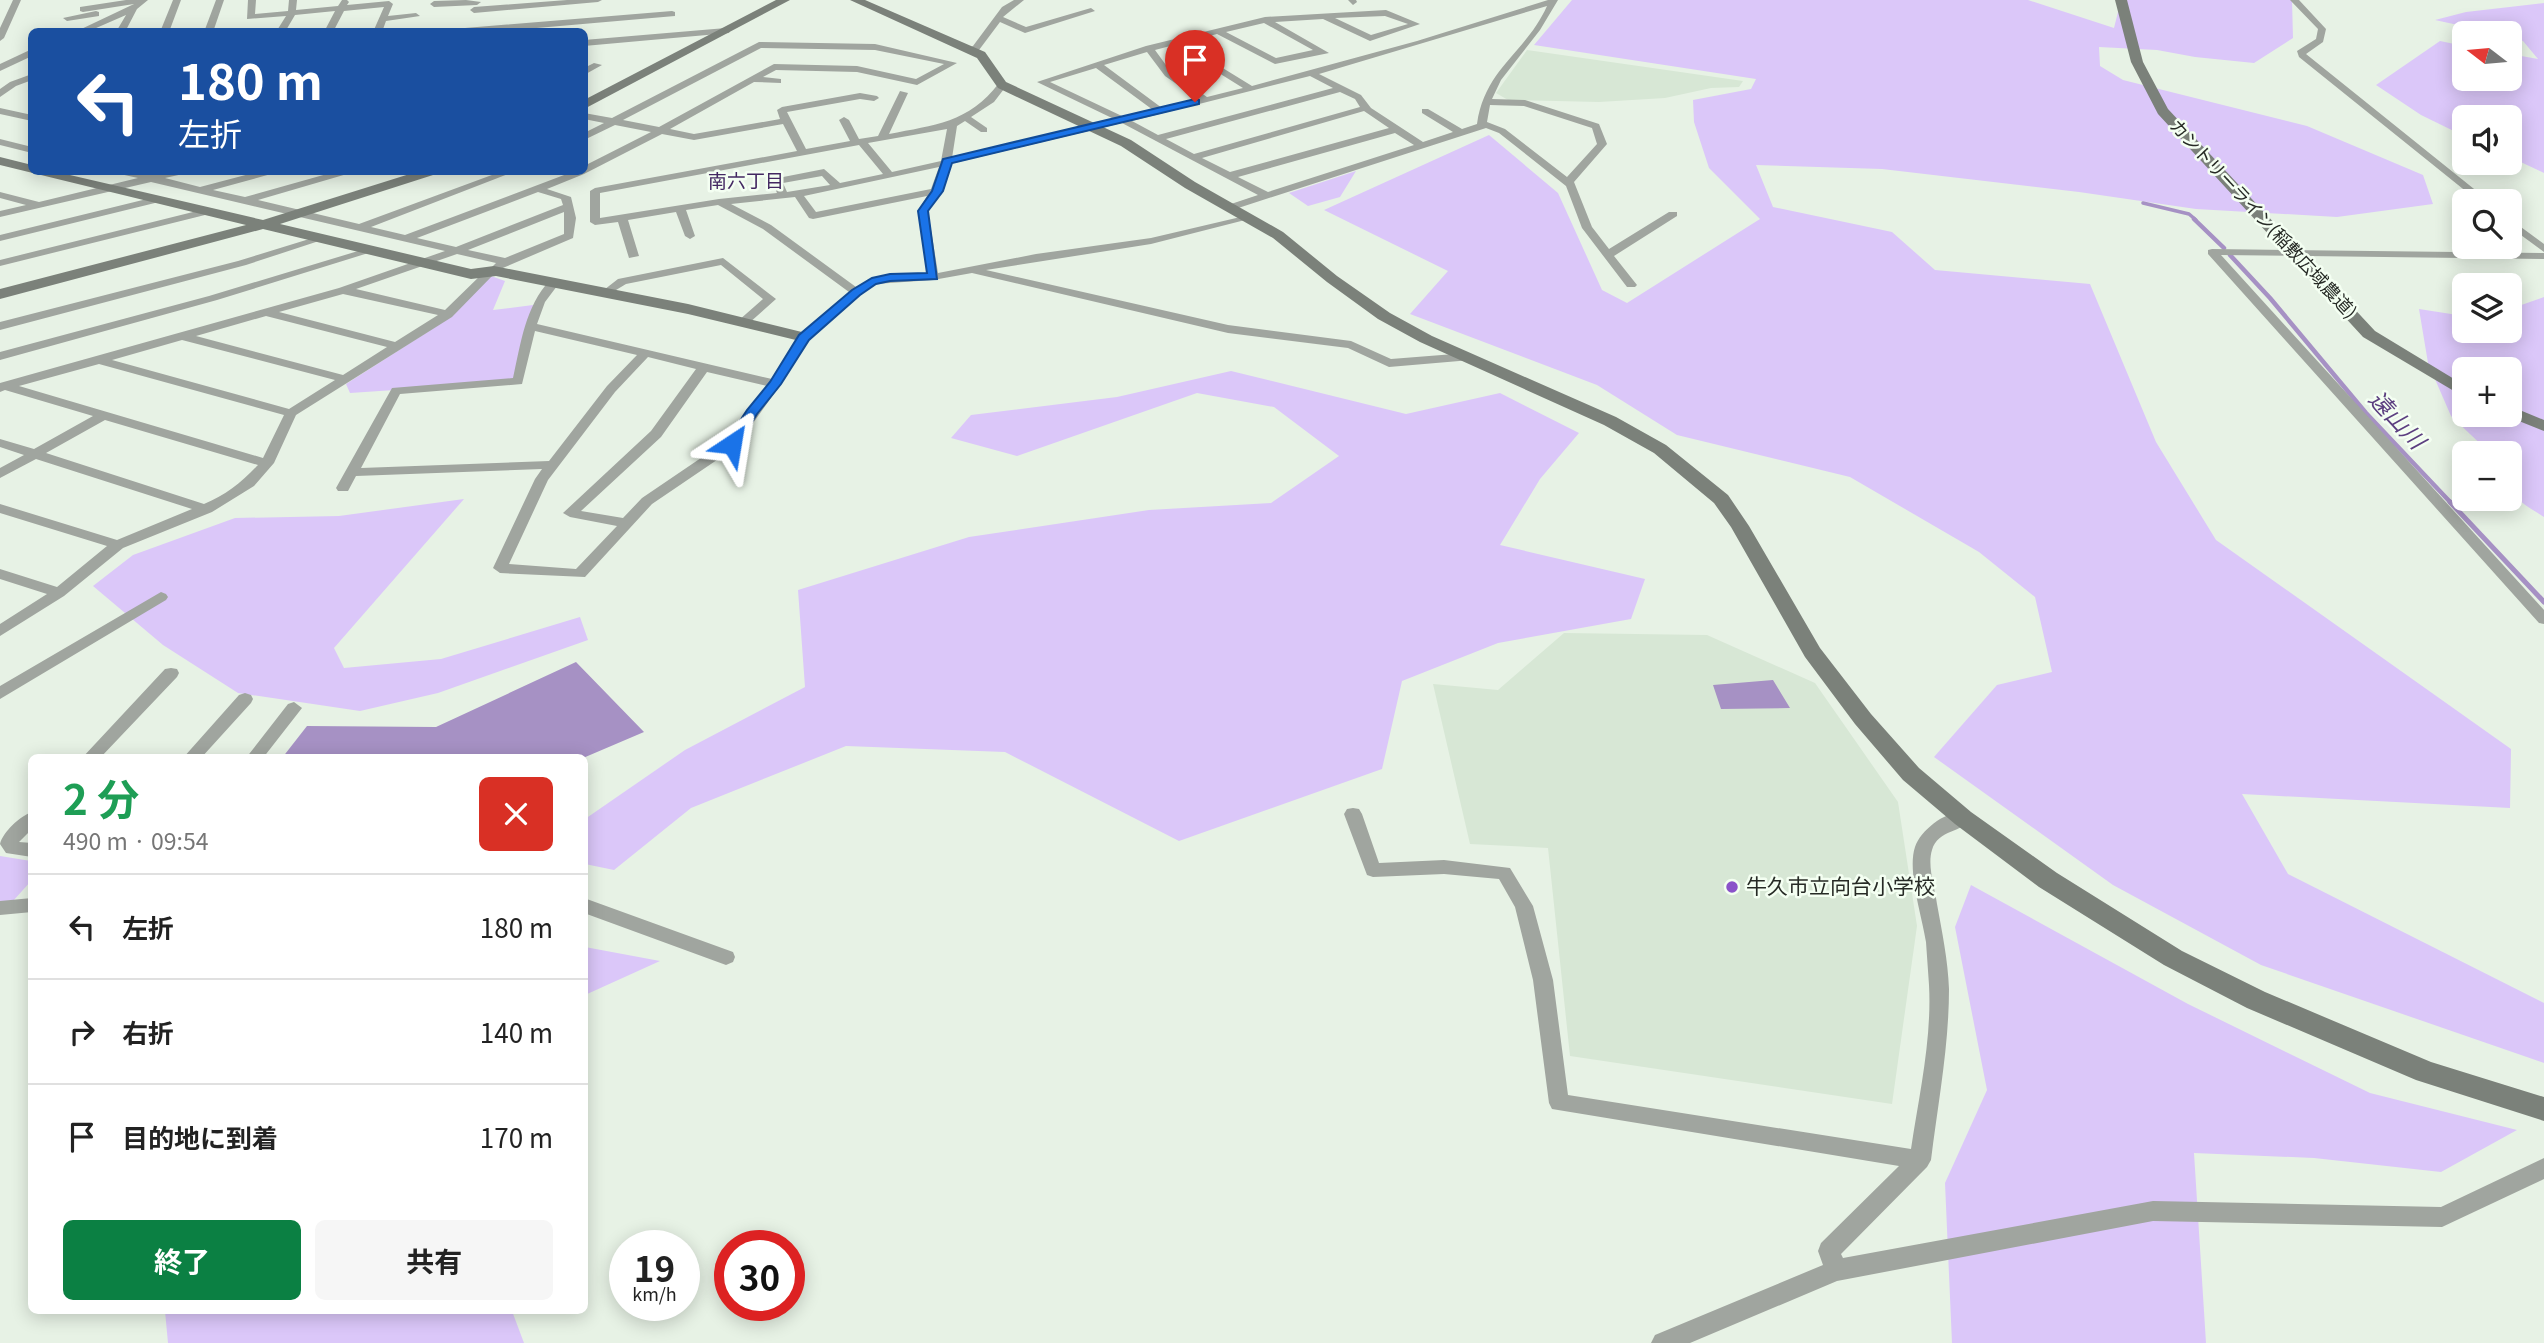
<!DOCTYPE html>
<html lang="ja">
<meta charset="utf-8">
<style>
:root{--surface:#fff;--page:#f6f6f6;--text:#222;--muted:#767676;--line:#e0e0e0;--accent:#0b8043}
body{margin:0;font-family:Georgia,"Noto Sans JP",serif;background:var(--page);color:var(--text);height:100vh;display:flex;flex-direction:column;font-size:26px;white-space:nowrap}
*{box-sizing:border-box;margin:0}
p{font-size:23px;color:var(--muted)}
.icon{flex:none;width:38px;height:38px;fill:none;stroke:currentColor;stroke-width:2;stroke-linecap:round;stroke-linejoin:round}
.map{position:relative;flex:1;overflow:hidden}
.panel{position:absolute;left:28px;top:754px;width:560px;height:560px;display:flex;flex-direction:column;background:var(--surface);border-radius:10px;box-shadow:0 4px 18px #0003}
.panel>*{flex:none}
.banner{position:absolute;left:28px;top:28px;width:560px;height:147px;border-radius:10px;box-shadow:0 4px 18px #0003;background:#1a4fa0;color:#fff;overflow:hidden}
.needle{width:46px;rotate:286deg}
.controls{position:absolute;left:2452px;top:21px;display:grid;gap:14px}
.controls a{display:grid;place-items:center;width:70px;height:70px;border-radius:10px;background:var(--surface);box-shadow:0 4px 18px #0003;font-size:35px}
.speed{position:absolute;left:609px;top:1230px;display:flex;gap:14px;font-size:35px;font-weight:700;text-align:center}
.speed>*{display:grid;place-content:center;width:91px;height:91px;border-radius:50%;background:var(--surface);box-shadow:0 4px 18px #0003;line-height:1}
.speed small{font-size:18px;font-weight:400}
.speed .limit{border:10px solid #d22;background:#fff;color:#111}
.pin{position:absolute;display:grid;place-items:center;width:60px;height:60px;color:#fff;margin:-72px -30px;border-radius:50% 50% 50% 0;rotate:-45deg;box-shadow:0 0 7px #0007}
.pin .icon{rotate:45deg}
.me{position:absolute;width:77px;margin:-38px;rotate:33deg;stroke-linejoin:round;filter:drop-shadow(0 0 5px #0008)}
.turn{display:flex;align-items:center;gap:24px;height:147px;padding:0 35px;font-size:32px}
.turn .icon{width:91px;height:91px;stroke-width:2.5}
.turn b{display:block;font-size:49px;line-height:60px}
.round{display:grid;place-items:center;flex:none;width:74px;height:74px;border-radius:10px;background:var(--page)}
.head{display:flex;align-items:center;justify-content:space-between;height:119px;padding:0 35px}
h1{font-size:42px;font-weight:700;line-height:52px;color:#1e9e55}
.button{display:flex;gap:14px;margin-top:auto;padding:14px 35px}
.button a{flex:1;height:80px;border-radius:10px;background:var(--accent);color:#fff;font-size:28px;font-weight:700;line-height:80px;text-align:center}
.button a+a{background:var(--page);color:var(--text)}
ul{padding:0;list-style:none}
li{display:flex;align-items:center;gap:21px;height:105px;padding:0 35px;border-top:2px solid var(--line)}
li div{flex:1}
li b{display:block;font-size:26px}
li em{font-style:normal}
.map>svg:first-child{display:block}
</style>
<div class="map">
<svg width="2544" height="1343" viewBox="0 0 2544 1343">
<rect width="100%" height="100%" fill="#e7f2e5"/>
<!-- built -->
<path fill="#d7e7d5" d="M1527 50 1743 81 1739 87 1711 88 1665 98 1599 102 1508 100 1496 93Z
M1564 633 1707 635 1815 683 1898 802 1917 926 1892 1104 1570 1056 1548 848 1470 844 1433 684 1498 690Z"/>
<!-- green -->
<path fill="#dbc7f9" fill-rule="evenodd" d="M1572 0H2028L2114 28 2121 0H2292L2293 38 2254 63 2195 57 2157 50 2099 47 2100 66 2123 80 2307 126 2423 175 2433 204 2337 217 2196 209 2079 192 1882 169 1756 165 1773 207 1892 232 1935 270 2090 284 2156 442 2216 540 2511 749 2510 808 2242 794 2288 874 2544 1003V1063L2261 965 2113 885 1934 757 1997 685 2052 672 2035 597 1979 552 1850 477 1677 435 1597 385 1410 314 1448 271 1324 210 1489 135 1558 193 1602 290 1627 303 1760 219 1709 168 1694 122 1693 100 1751 89 1756 79 1534 45Z
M2544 3V173L2510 157V117H2464V136L2421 115 2376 85 2440 41 2464 46V79H2510V54L2538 59 2523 41 2510 37V33H2495L2435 20 2466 12Z
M1356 171 1340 197 1308 206 1289 193Z
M491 276 505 281 493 310 533 305 536 308 513 382 350 393 346 384 429 331Z
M2544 297V517C2507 494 2510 496 2510 453H2490L2451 416 2428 363 2419 309 2464 316V331H2510V309ZM2464 369H2510V415H2464Z
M1231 371 1406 414 1500 393 1579 433 1540 479 1500 545 1645 579 1631 619 1498 643 1402 681 1382 769 1179 841 1005 752 846 746 691 808 614 870 585 864V819L685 750 805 687 798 590 969 537 1149 510 1271 503 1339 456 1274 407 1197 393 1017 456 951 438 971 415 1117 397Z
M464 499 334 648 344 668 441 659 580 617 588 640 438 693 360 711 238 693 163 645 93 586 133 555 235 518 339 516Z
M0 856 31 861V881L13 901H0Z
M1971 885 2188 1004 2370 1093 2517 1130 2441 1172 2314 1158 2194 1153 2206 1343H1952L1945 1183 1987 1090 1955 927Z
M585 947 660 961 585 995Z
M165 1311H512L524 1343H168Z"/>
<!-- water -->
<path fill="#a691c4" d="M576 662 644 732 583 758H282L307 726 436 727Z
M1773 680 1790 708 1721 709 1713 685Z"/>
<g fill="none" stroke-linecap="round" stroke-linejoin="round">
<!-- stream-far2 -->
<path stroke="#a691c4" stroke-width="3.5" d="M2143 203 2189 214 2196 220"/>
<!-- stream-far1 -->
<path stroke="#a691c4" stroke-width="4.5" d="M2194 219 2224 248
M2230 255 2270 298 2366 413 2452 504"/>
<!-- stream -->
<path stroke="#a691c4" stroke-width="5" d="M2450 502 2544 602"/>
<!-- street -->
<path fill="#a0a59f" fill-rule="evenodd" d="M13 0H21L4 38 0 41V28Z
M126 0H148L137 9 125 32H116L126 15 87 32H75L134 4 83 12 80 11V7Z
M173 0H181L169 32H160Z
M216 0H224L213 32H204Z
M248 0H256L255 14 288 11 289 0H297L296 10 338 6 342 0H347L349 2 347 5 389 1 393 4 388 16 416 13 420 16 386 21 382 32H373L384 7 344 11 333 32H324L335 11 295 15 285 32H276L286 16 247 19Z
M466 0 481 2 477 5 434 7 430 4 434 1Z
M567 0H602L598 2 474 13 470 10 474 7Z
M1014 0H1024L1003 17 1026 27 1091 8 1095 11 1025 33 1000 22 979 50 966 53V49L973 46 1002 7Z
M1348 0H1356L1357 2 1353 5Z
M1548 0H1558L1540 30 1501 80 1492 99 1525 100 1599 124 1607 144 1574 182 1592 227 1609 249 1669 212H1677V216L1614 256 1637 285 1635 287H1627L1582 228 1566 186 1499 133 1486 128 1229 211 1224 208 1225 206 1258 195 1122 123 950 164 942 191 928 211 938 273 1036 254 1151 238 1249 215V219L1151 244 986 270 1228 325 1351 341 1391 359 1467 353 1473 357 1471 360 1389 367 1348 348 1228 333 972 273 933 280 875 284 860 294 809 339 781 384 736 447 652 504 585 577 500 573 493 568 535 479 542 469 356 476 348 491H338L336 488 392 388 513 378C521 343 525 307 550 280L560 282 545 302 537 324 772 379 800 334 849 292 763 229 718 205 686 210 695 236 690 239 685 236 676 212 628 220 639 256 629 258 618 222 595 225 590 222V191L595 188 797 151 783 124 694 140 662 134 584 174 547 189 571 197 576 218 573 238 498 270 492 267 496 263 457 254 356 289 445 310 484 272 494 274 452 317 296 415 274 463 254 486 212 512 123 548 64 596 0 636V624L47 594 0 579V569L57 587 107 546 0 513V504L117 540 192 509 36 459 0 478V468L24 455 0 447V439L34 449 93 416 5 390 0 392V383L339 288 445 251 151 182 0 217V211L26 205 0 198V192L39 202 138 178 120 174 119 172 151 175 184 172 183 174 165 178 200 187 257 172H272L271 174 213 190 245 197 334 172H348L347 174 258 200 359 224 500 172H513L371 227 405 235 572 172H584V166L651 132 615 125 584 140V133L604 123 584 119V113L612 118 759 42 875 44 957 63 917 85 857 72 776 70 763 77 781 79V83L754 82 670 129 694 134 780 119 777 110 782 107 860 93 877 96 879 98 874 101 860 99 787 112 806 149 850 141 839 120 844 117 849 120 859 139 878 136 900 91 908 93 889 134C934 125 969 123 999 83H1005L1007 85 994 102 971 117 987 128V132H981L965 121 957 126 952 158 1114 119 1037 82 1146 46 1265 17 1386 10 1420 24 1370 41 1323 19 1275 22 1329 53 1275 64 1217 34 1182 43 1252 86 1417 41ZM1547 6C1526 53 1485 68 1477 124L1462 129 1428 109H1422V113L1453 132 1423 142 1371 108 1361 95 1319 74ZM1385 16 1408 24 1371 35 1335 18ZM1264 23 1313 50 1276 58 1226 32ZM1174 45 1243 88 1207 97 1171 72 1155 50ZM761 48 875 50 944 64 916 79 857 66 774 64 659 127 623 120ZM1147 52 1165 76 1198 99 1162 108 1104 65ZM1096 68 1153 110 1124 117 1050 82ZM1310 76 1333 88 1158 135 1132 121ZM1340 92 1355 99 1360 107 1194 154 1166 139ZM1490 105 1524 106 1592 128 1597 144 1567 177 1505 129 1487 122ZM1364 111 1389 128 1230 172 1202 158ZM947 129 941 161 892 172 868 143ZM1395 133 1414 145 1268 192 1238 177ZM859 145 883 174 840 183 824 169 773 179 772 181 777 193 719 199 600 218V193ZM939 167 931 189 816 212 804 196ZM822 176 830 185 787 192 783 183ZM538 192 561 199 563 205 456 247 417 238ZM927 196 918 211 927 274 872 278 856 287 771 225 731 204 795 197 809 218 813 219ZM564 212V234L505 258 468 250ZM343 294 438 315 395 342 279 312ZM266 316 387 347 343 375 196 336ZM535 331 637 355 607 386 549 461 361 468 400 394 522 384ZM182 340 335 380 289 409 112 360ZM648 357 696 369 651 431 563 513 570 517 617 526 576 569 509 564 548 480 615 392ZM99 364 284 415 263 458 19 386ZM707 372 767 386 726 441 642 498 623 518 581 511 661 437ZM105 420 258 465C242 482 226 495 204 504L46 453Z
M2290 0H2299L2326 29 2323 42 2306 54 2489 201H2478L2299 57 2297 51 2316 39 2318 29Z
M96 11 99 12V16L67 21 63 18Z
M672 11 675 12V16L490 32 461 31 465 28Z
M726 28 730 31 729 33 584 46V40Z
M32 49V56L0 71V64Z
M594 63 602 65 584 75V68Z
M32 74V80L16 86 0 97V89L10 82Z
M0 108 32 115V121L0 114Z
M0 139 32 147V153L0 145Z
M159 196 164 199 163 201 0 241V235Z
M209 208 213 209V213L0 266V260Z
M2510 219 2544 244V252L2510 227Z
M319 236 328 238 246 265 0 330V322L238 261Z
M368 248 378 250 217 300 0 360V352L209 296Z
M2212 249 2544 253V259L2221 255 2544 610V624L2539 623 2208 254V250Z
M723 258 776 299 748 324H740L738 321 763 299 721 265 626 284 606 296 600 293 618 279Z
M161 592 166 594 168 597 166 600 0 699V686Z
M171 668 177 669 179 673 177 677 100 758H82L165 669Z
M245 693 251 695 253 699 251 703 201 758H183L239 695Z
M294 702 302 708 263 758H246L288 704Z
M1353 808 1359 809 1362 814 1379 863 1444 860 1510 868 1533 906 1553 980 1568 1095 1911 1149C1919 1096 1932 1039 1929 985 1928 971 1927 956 1926 942 1922 916 1907 871 1915 847 1921 829 1950 807 1969 813L1972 818C1963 833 1938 829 1932 850 1927 866 1935 888 1937 904 1942 932 1948 960 1949 989 1949 1046 1938 1103 1931 1160L1927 1167 1841 1254 1843 1258 2153 1201 2441 1207 2544 1158V1179L2442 1227 2153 1221 1837 1281 1690 1343H1651L1655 1335 1823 1265 1818 1251 1821 1243 1899 1166 1552 1109 1549 1103 1533 980 1515 907 1499 879 1444 874 1373 877 1367 875 1344 814 1347 809Z
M32 812V829L19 842 32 843V857L6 853 0 844C3 832 20 816 32 812Z
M32 898V912L0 915V901Z
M584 898 733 952 735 957 733 962 726 965 584 913Z"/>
<!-- secondary -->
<path fill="#7b817a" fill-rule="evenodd" d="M776 0H790L584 109V100Z
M850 0H865L985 52 1006 82 1131 140 1195 182 1283 232 1337 276 1390 313 1432 336 1616 417 1666 445 1728 495 1749 526 1820 648 1871 714 1919 768 1971 812 2057 873 2182 951 2265 992 2431 1062 2544 1097V1121L2416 1080 2247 1008 2164 965 2039 887 1955 824 1903 780 1855 724 1805 657 1731 527 1714 503 1654 453 1604 425 1420 342 1378 319 1327 282 1273 238 1185 188 1121 146 998 88 977 58Z
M2115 0H2127L2143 62 2168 109 2375 331 2464 385V397L2363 337 2158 114 2131 62Z
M0 157 32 165V172H57L263 220 416 172H434L433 175 280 224 471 269 494 266 688 304 810 334 812 337 804 342 688 314 496 276 471 279 263 229 0 299V289L246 225 0 165Z
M2510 406 2544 420V431L2504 415H2510Z"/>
</g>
<!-- route -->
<path fill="#1a73e8" stroke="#114b97" stroke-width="2" d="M1195 99 1199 100V104L952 163 943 191 928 211 937 279 890 281 876 284 860 295 809 340 781 384 757 414 736 447H727L725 444 747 410 770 382 799 335 852 290 872 278 890 274 927 273 918 211 932 191 943 159Z"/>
<!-- markers -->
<circle fill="#8a52c9" stroke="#f4fff2" stroke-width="2.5" cx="1732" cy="887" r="7"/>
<g text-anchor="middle" stroke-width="5" stroke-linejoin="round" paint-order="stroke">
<!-- far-street labels -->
<g font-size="18" fill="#262a25" stroke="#f4fff2">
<text transform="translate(2263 219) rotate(47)" y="6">カントリーライン(稲敷広域農道)</text>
</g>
<!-- far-neighbourhood labels -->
<g font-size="19" fill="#432862" stroke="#f4fff2">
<text x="746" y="188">南六丁目</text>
</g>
<!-- poi labels -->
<g font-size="21" fill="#262a25" stroke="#f4fff2" text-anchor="start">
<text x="1746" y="894">牛久市立向台小学校</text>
</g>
<!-- water labels -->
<g font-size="23" font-style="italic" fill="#5c3f80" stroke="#f4fff2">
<text transform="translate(2397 420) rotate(47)" y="8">遠山川</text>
</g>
</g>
</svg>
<div class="controls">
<a><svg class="needle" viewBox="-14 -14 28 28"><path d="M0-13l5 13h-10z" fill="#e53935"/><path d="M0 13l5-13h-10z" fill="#767676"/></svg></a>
<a><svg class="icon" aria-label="sound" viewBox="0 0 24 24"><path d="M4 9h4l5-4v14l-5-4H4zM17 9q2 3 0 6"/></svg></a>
<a><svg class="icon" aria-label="search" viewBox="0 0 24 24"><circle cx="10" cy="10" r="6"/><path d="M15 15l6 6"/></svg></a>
<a><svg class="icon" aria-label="layers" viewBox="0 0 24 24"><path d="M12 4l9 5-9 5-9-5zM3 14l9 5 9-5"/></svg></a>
<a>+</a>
<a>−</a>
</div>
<div class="speed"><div>19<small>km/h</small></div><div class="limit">30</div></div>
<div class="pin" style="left:1195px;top:102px;background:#d93025"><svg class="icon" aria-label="arrive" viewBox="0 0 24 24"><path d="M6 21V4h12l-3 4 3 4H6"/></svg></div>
<svg class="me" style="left:732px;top:444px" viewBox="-20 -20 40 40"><path d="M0-17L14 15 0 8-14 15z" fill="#1a73e8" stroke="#fff" stroke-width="4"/></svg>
<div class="banner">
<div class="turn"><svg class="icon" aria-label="left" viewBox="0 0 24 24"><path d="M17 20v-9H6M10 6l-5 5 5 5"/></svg><div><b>180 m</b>左折</div></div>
</div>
<section class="panel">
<div class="head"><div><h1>2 分</h1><p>490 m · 09:54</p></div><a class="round" style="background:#d93025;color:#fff"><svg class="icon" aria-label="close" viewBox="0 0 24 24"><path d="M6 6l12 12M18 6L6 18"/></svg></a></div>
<ul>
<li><svg class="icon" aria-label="left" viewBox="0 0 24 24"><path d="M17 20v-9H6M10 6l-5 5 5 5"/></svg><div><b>左折</b></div><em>180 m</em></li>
<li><svg class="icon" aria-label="right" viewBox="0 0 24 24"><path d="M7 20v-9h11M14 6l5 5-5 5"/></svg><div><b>右折</b></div><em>140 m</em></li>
<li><svg class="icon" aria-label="arrive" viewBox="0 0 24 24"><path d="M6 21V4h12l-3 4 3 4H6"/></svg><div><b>目的地に到着</b></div><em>170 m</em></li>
</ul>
<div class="button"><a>終了</a><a>共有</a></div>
</section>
</div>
